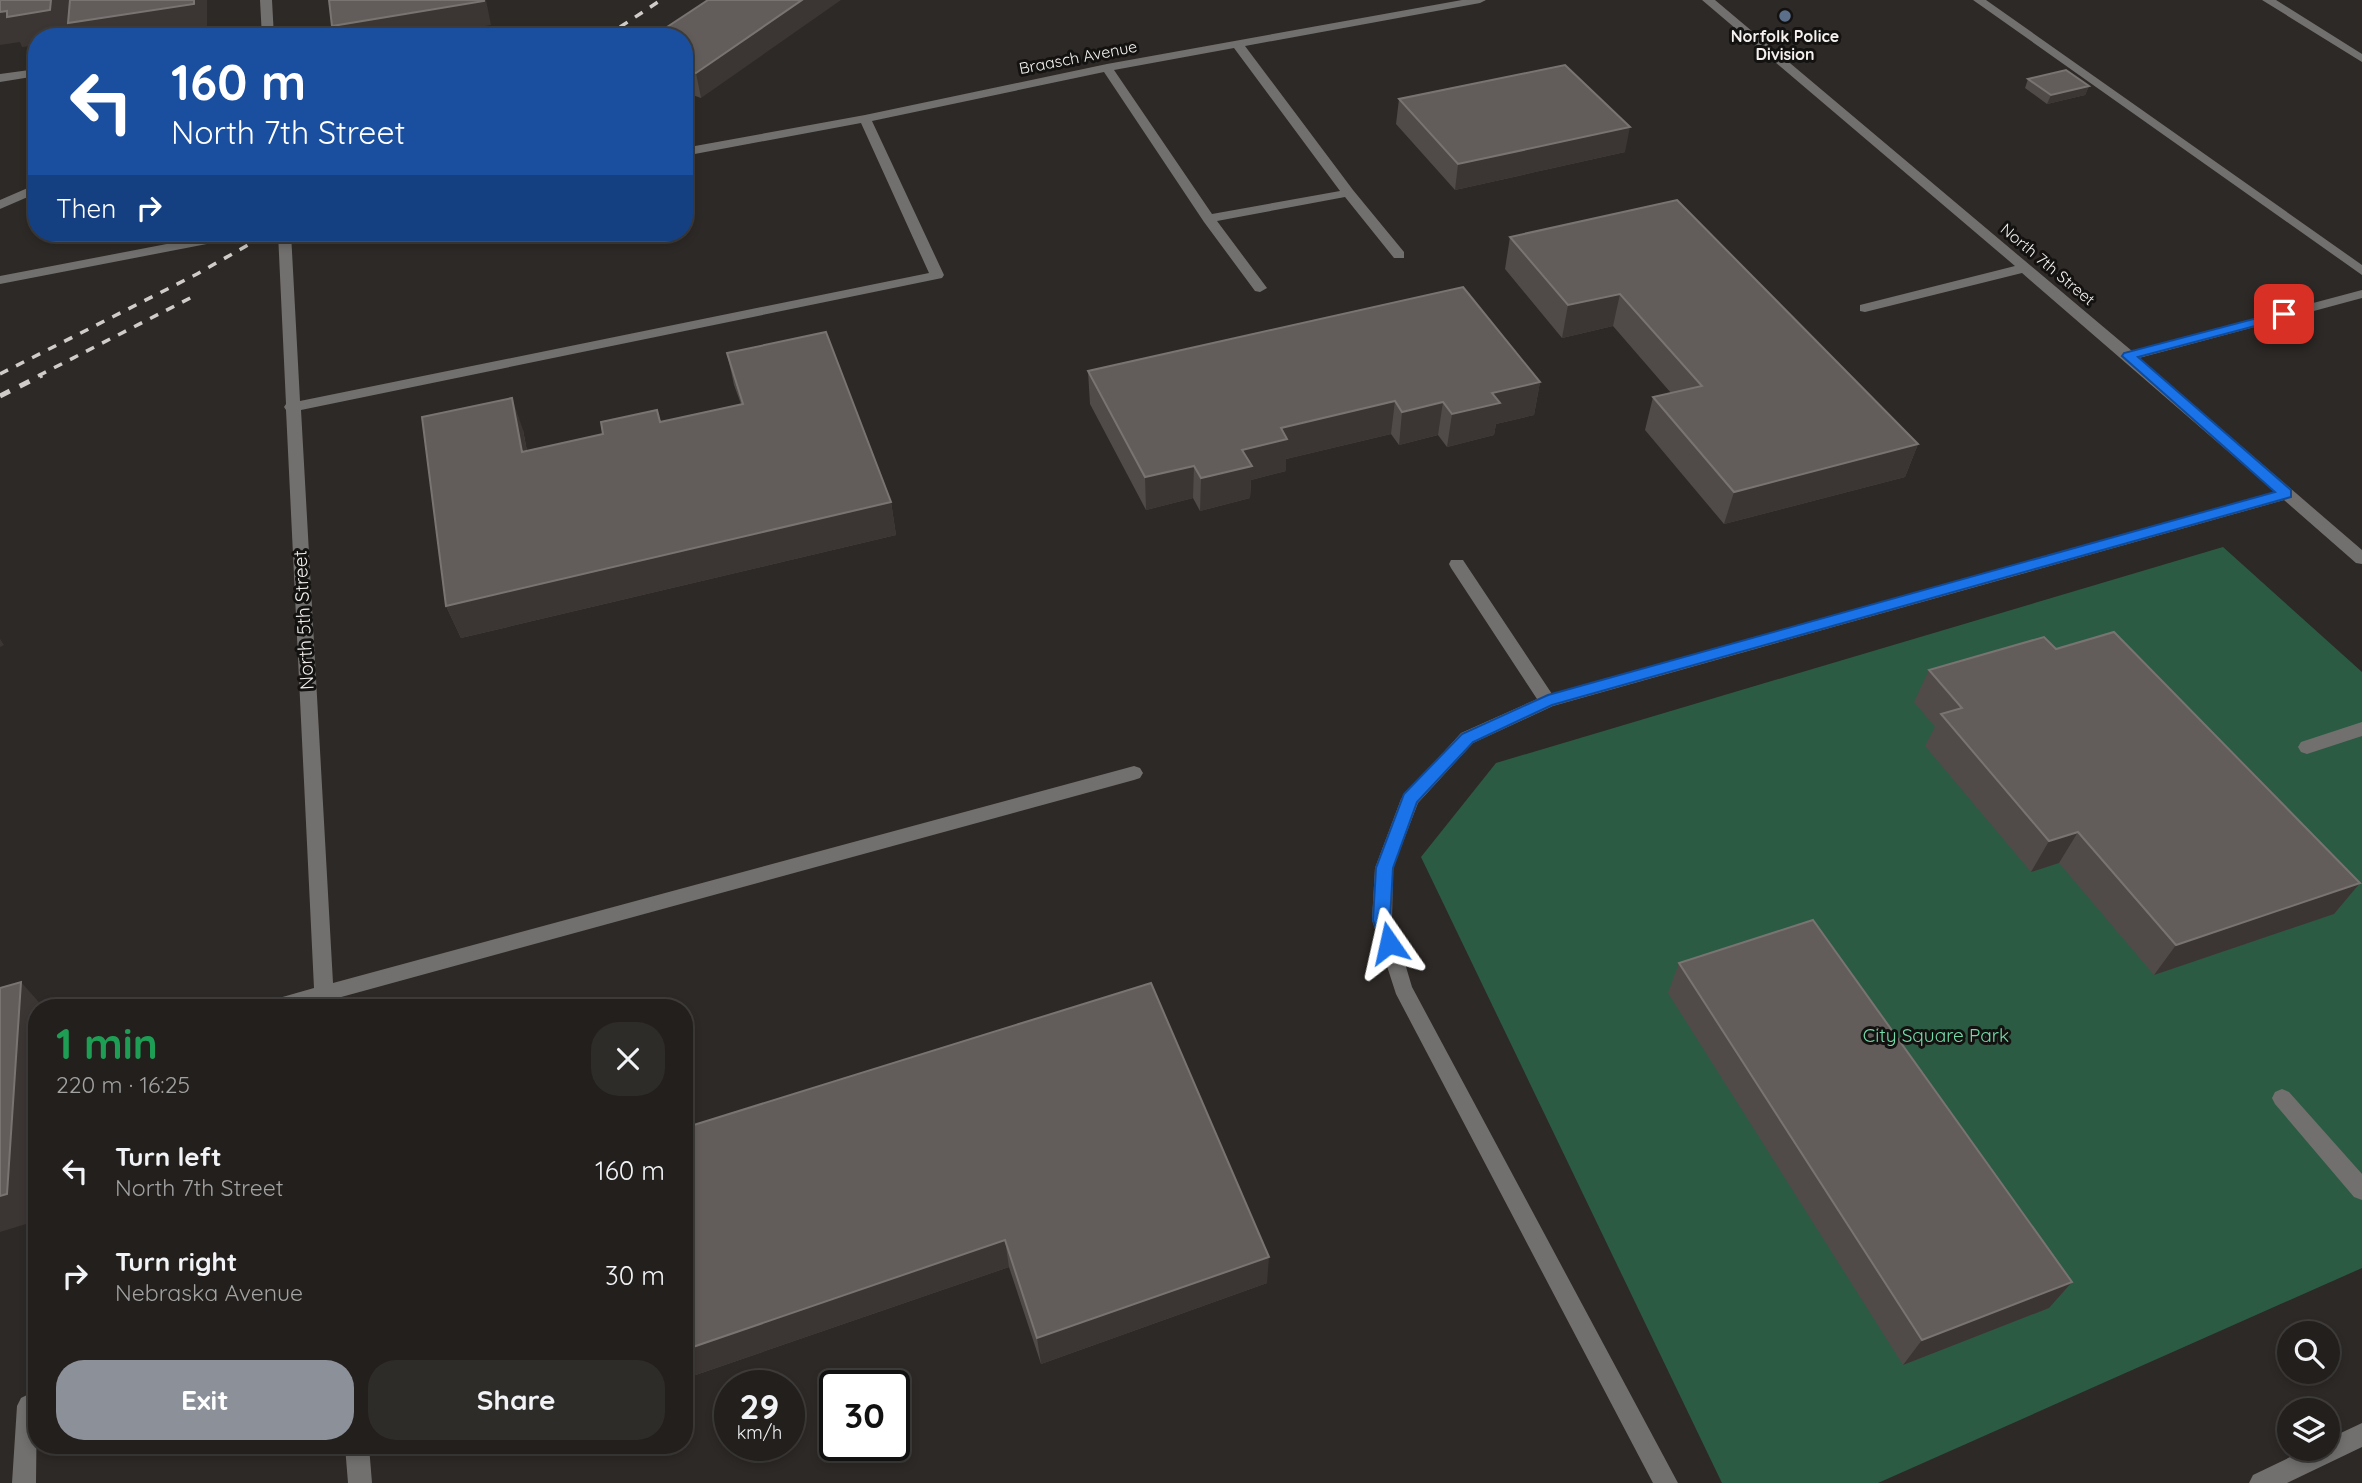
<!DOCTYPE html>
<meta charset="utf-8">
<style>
:root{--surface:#221f1c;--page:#2e2c29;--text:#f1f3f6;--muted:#a2a2a3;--line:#3f3d3b;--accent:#8c9099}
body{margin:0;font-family:Quicksand,sans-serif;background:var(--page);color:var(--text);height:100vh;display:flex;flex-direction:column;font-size:26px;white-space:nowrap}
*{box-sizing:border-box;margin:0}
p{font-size:23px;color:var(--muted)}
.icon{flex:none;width:38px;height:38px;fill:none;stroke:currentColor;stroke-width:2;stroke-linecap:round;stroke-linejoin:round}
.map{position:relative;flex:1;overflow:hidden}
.sheet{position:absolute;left:28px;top:999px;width:665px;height:455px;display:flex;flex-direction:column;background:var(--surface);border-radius:28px;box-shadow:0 4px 10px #0003,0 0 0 2px var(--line)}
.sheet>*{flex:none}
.top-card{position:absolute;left:28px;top:28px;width:665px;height:214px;border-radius:28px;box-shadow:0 4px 10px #0003,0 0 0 2px var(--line);background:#1a4fa0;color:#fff;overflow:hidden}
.tools{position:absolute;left:2277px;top:1321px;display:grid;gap:14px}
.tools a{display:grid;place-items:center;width:63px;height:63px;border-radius:50%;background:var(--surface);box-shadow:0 4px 10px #0003,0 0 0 2px var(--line);font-size:35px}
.speed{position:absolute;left:714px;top:1370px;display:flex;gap:14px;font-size:35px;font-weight:700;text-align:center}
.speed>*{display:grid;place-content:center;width:91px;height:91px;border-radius:50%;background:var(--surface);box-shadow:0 4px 10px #0003,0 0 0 2px var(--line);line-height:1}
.speed small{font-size:18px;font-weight:400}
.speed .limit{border:4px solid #111;border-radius:10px;background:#fff;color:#111}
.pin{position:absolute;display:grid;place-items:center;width:60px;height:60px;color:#fff;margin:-30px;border-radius:14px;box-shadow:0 4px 10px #0006}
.me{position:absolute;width:77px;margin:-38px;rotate:349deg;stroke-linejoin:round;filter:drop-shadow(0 0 5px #0008)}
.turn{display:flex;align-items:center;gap:24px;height:147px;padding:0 28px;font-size:32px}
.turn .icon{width:91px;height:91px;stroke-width:2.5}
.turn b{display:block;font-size:49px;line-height:60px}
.then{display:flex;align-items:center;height:66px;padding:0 28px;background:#0003;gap:14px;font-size:26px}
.round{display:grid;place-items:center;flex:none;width:74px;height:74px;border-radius:28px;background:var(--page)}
.head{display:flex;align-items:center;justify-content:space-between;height:119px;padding:0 28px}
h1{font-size:42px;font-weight:800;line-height:52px;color:#1e9e55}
.cta{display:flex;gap:14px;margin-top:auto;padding:14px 28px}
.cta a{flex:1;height:80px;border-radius:28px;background:var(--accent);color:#fff;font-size:28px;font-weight:800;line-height:80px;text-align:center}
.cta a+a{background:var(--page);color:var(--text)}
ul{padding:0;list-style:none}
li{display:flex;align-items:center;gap:21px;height:105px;padding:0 28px}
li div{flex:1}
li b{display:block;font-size:26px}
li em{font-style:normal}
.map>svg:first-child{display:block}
</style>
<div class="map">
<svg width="2362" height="1483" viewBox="0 0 2362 1483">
<rect width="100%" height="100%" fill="#2d2926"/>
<!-- green -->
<path fill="#2c5b44" d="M2223 547 2362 672V1268L1878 1483H1722L1421 857 1496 763Z"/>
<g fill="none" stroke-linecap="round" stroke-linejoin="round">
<!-- minor -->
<path fill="#72706e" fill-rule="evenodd" d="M260 0H272L274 37H262Z
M1462 0H1486L1480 3 1245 46 1353 190 1404 252V258H1394L1345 197 1217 221 1267 288 1260 292 1255 291 1204 222 1104 72 872 121 944 275 942 278 301 410 333 983 1134 766 1140 768 1143 773 1140 778 1134 780 334 999 335 1008H315V1005L303 1008H262L265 1002 314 988 286 410 284 407 286 404 278 233H291L300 401 929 273 861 123 684 156V148L865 115 1107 64ZM1234 48 1340 191 1212 214 1114 70Z
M1702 0H1715L2132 351 2362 290V298L2139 358 2362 550V564L2356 563 2284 500 1553 706 1473 743 1418 803 1393 868 1392 920 1412 987 1678 1483H1653L1396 994 1372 920 1375 868 1401 799 1461 733 1537 699 1451 568 1449 564 1451 560H1463L1552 694 2275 492 2022 273 1865 312 1860 311V305L2015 266Z
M1973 0H1986L2362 265V275Z
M2262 0H2276L2362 54V62Z
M37 69V76L0 82V74Z
M37 184V193L0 209V200Z
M224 233H250L243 237 0 284V276Z
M2362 722V736L2307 754 2301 752 2298 747 2301 742Z
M2282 1089 2289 1092 2362 1174V1200L2354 1197 2275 1104 2272 1098 2275 1092Z
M29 1394 37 1398 36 1483H12L17 1406 21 1398Z
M2362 1423V1447L2287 1483H2249L2253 1475 2307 1449H2328V1439Z
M345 1446H369L372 1483H348Z"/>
<!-- rail-far1 -->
<path stroke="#cfccc9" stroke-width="3.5" stroke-dasharray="9 9" stroke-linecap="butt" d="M605 37 661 0
M0 374 197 274 269 233
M38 376 198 294"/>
<!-- rail -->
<path stroke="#cfccc9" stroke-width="5" stroke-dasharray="11 11" stroke-linecap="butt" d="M0 396 42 375"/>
</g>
<!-- wall -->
<path fill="#504b49" d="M708 0 701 98 684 92V37Z
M2028 79 2089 86 2085 95 2047 104 2025 88Z
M1399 99 1625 152 1455 190 1396 124Z
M1510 237 1918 444 1905 477 1724 524 1645 430 1653 397 1671 393 1613 326 1562 338 1505 269Z
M727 353 891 502 896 535 461 638 446 606 523 430 527 451 741 404 734 385Z
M1088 371 1540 382 1534 415 1496 424 1494 435 1447 447 1438 435 1399 445 1391 434 1286 459V471L1251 480 1250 498 1200 511 1193 498 1146 510 1090 404Z
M2056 649 2360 883 2334 914 2154 975 2059 863 2031 872 1925 746 1935 727 1914 702 1929 670Z
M1679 963 2072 1282 2049 1308 1903 1365 1668 993Z
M684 1128 1267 1283 1041 1364 1009 1267 684 1379Z"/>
<!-- shaded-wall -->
<path fill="#3b3634" d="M51 0H207V34L189 37H75L71 28 66 29V37H37V45L22 47 20 42 0 45V12Z
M484 0H486L491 25 420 37H336L332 26Z
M802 0H841L701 98 696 73Z
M2089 86 2085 95 2047 104 2051 95Z
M1630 127 1625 152 1455 190 1458 164Z
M1620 294 1613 326 1562 338 1568 305Z
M1540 382 1534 415 1496 424 1494 435 1447 447 1452 414 1492 393Z
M512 398 523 430 533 484 522 452Z
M1395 401 1391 434 1286 459V471L1251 480 1250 498 1200 511 1201 478 1242 450 1281 428Z
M1443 402 1438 435 1399 445 1402 412Z
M1918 444 1905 477 1724 524 1734 492Z
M1194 466 1193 498 1146 510 1145 477Z
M891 502 896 535 461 638 446 606Z
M0 639 4 645 0 647Z
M2078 832 2059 863 2031 872 2049 841Z
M2360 883 2334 914 2154 975 2176 945Z
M21 982 44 1008H37L36 1221 0 1232V1196Z
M1005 1240 1009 1267 684 1379V1350Z
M1269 1257 1267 1283 1041 1364 1037 1338Z
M2072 1282 2049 1308 1903 1365 1922 1340Z"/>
<!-- building -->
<path fill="#625d5b" stroke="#797472" stroke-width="2" d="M0 0H51L50 10 7 17V11L0 12Z
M70 0H194V4L68 23Z
M329 0H484V1L332 26Z
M708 0H802L696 73 684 70V37H652Z
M1565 65 1630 127 1458 164 1399 99Z
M2066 70 2089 86 2051 95 2028 79Z
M1677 200 1918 444 1734 492 1653 397 1702 386 1620 294 1568 305 1510 237Z
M1463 287 1540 382 1492 393 1500 403 1452 414 1443 402 1402 412 1395 401 1281 428 1287 439 1242 450 1252 466 1201 478 1194 466 1145 477 1088 371Z
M826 332 891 502 446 606 422 417 512 398 522 452 603 434 601 422 657 410 660 422 743 404 727 353Z
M2114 632 2360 883 2176 945 2078 832 2049 841 1941 714 1962 708 1929 670 2044 637 2056 649Z
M1813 920 2072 1282 1922 1340 1679 963Z
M21 982 7 1194 0 1196V988Z
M1151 983 1269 1257 1037 1338 1005 1240 684 1350V1128Z"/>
<!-- route -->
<path fill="#1a73e8" stroke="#114b97" stroke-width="2" d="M2284 311 2289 312V317L2138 357 2291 490V497L1552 705 1473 742 1417 802 1393 868 1390 920 1398 943 1395 948 1389 950 1383 948 1373 920 1376 868 1404 794 1462 734 1548 695 2275 492 2122 356 2124 353Z"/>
<!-- markers -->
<circle fill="#5c6f8a" stroke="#141211" stroke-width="2.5" cx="1785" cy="16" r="7"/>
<g text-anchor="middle" stroke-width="6" stroke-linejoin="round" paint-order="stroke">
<!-- far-poi labels -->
<g font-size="16" font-weight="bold" fill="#f4f1ef" stroke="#141211">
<text x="1785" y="42">Norfolk Police<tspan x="1785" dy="18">Division</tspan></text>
</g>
<!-- far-street labels -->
<g font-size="16" fill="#f4f1ef" stroke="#141211">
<text transform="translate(1078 57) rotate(-11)" y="6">Braasch Avenue</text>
<text transform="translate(2048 264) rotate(40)" y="6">North 7th Street</text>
</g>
<!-- street labels -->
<g font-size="19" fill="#f4f1ef" stroke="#141211">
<text transform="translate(303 620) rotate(-93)" y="7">North 5th Street</text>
</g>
<!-- park labels -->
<g font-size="19" fill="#74dcaa" stroke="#141211">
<text x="1936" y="1042">City Square Park</text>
</g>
</g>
</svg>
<div class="tools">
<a><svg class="icon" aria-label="search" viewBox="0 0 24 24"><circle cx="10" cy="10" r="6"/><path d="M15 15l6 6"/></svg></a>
<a><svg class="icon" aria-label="layers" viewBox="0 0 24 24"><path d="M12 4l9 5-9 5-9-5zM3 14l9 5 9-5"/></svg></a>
</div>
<div class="speed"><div>29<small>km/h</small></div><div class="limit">30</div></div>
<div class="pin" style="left:2284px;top:314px;background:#d93025"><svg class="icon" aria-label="arrive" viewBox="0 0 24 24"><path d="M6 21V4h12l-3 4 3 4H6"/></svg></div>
<svg class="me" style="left:1389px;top:943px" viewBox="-20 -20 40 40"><path d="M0-17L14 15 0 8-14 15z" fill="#1a73e8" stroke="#fff" stroke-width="4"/></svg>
<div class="top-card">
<div class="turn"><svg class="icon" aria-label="left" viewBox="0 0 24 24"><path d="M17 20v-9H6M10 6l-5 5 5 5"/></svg><div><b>160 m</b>North 7th Street</div></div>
<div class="then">Then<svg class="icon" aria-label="right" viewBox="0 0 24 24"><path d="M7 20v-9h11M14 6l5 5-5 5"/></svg></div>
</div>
<section class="sheet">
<div class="head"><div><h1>1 min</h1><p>220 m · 16:25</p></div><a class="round"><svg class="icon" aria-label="close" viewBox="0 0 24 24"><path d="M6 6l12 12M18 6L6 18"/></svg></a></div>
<ul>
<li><svg class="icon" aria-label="left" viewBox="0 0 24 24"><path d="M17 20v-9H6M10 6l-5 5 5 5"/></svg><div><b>Turn left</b><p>North 7th Street</p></div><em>160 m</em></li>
<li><svg class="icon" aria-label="right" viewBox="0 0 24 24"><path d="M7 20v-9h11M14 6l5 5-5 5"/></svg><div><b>Turn right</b><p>Nebraska Avenue</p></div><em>30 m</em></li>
</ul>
<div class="cta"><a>Exit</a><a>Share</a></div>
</section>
</div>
